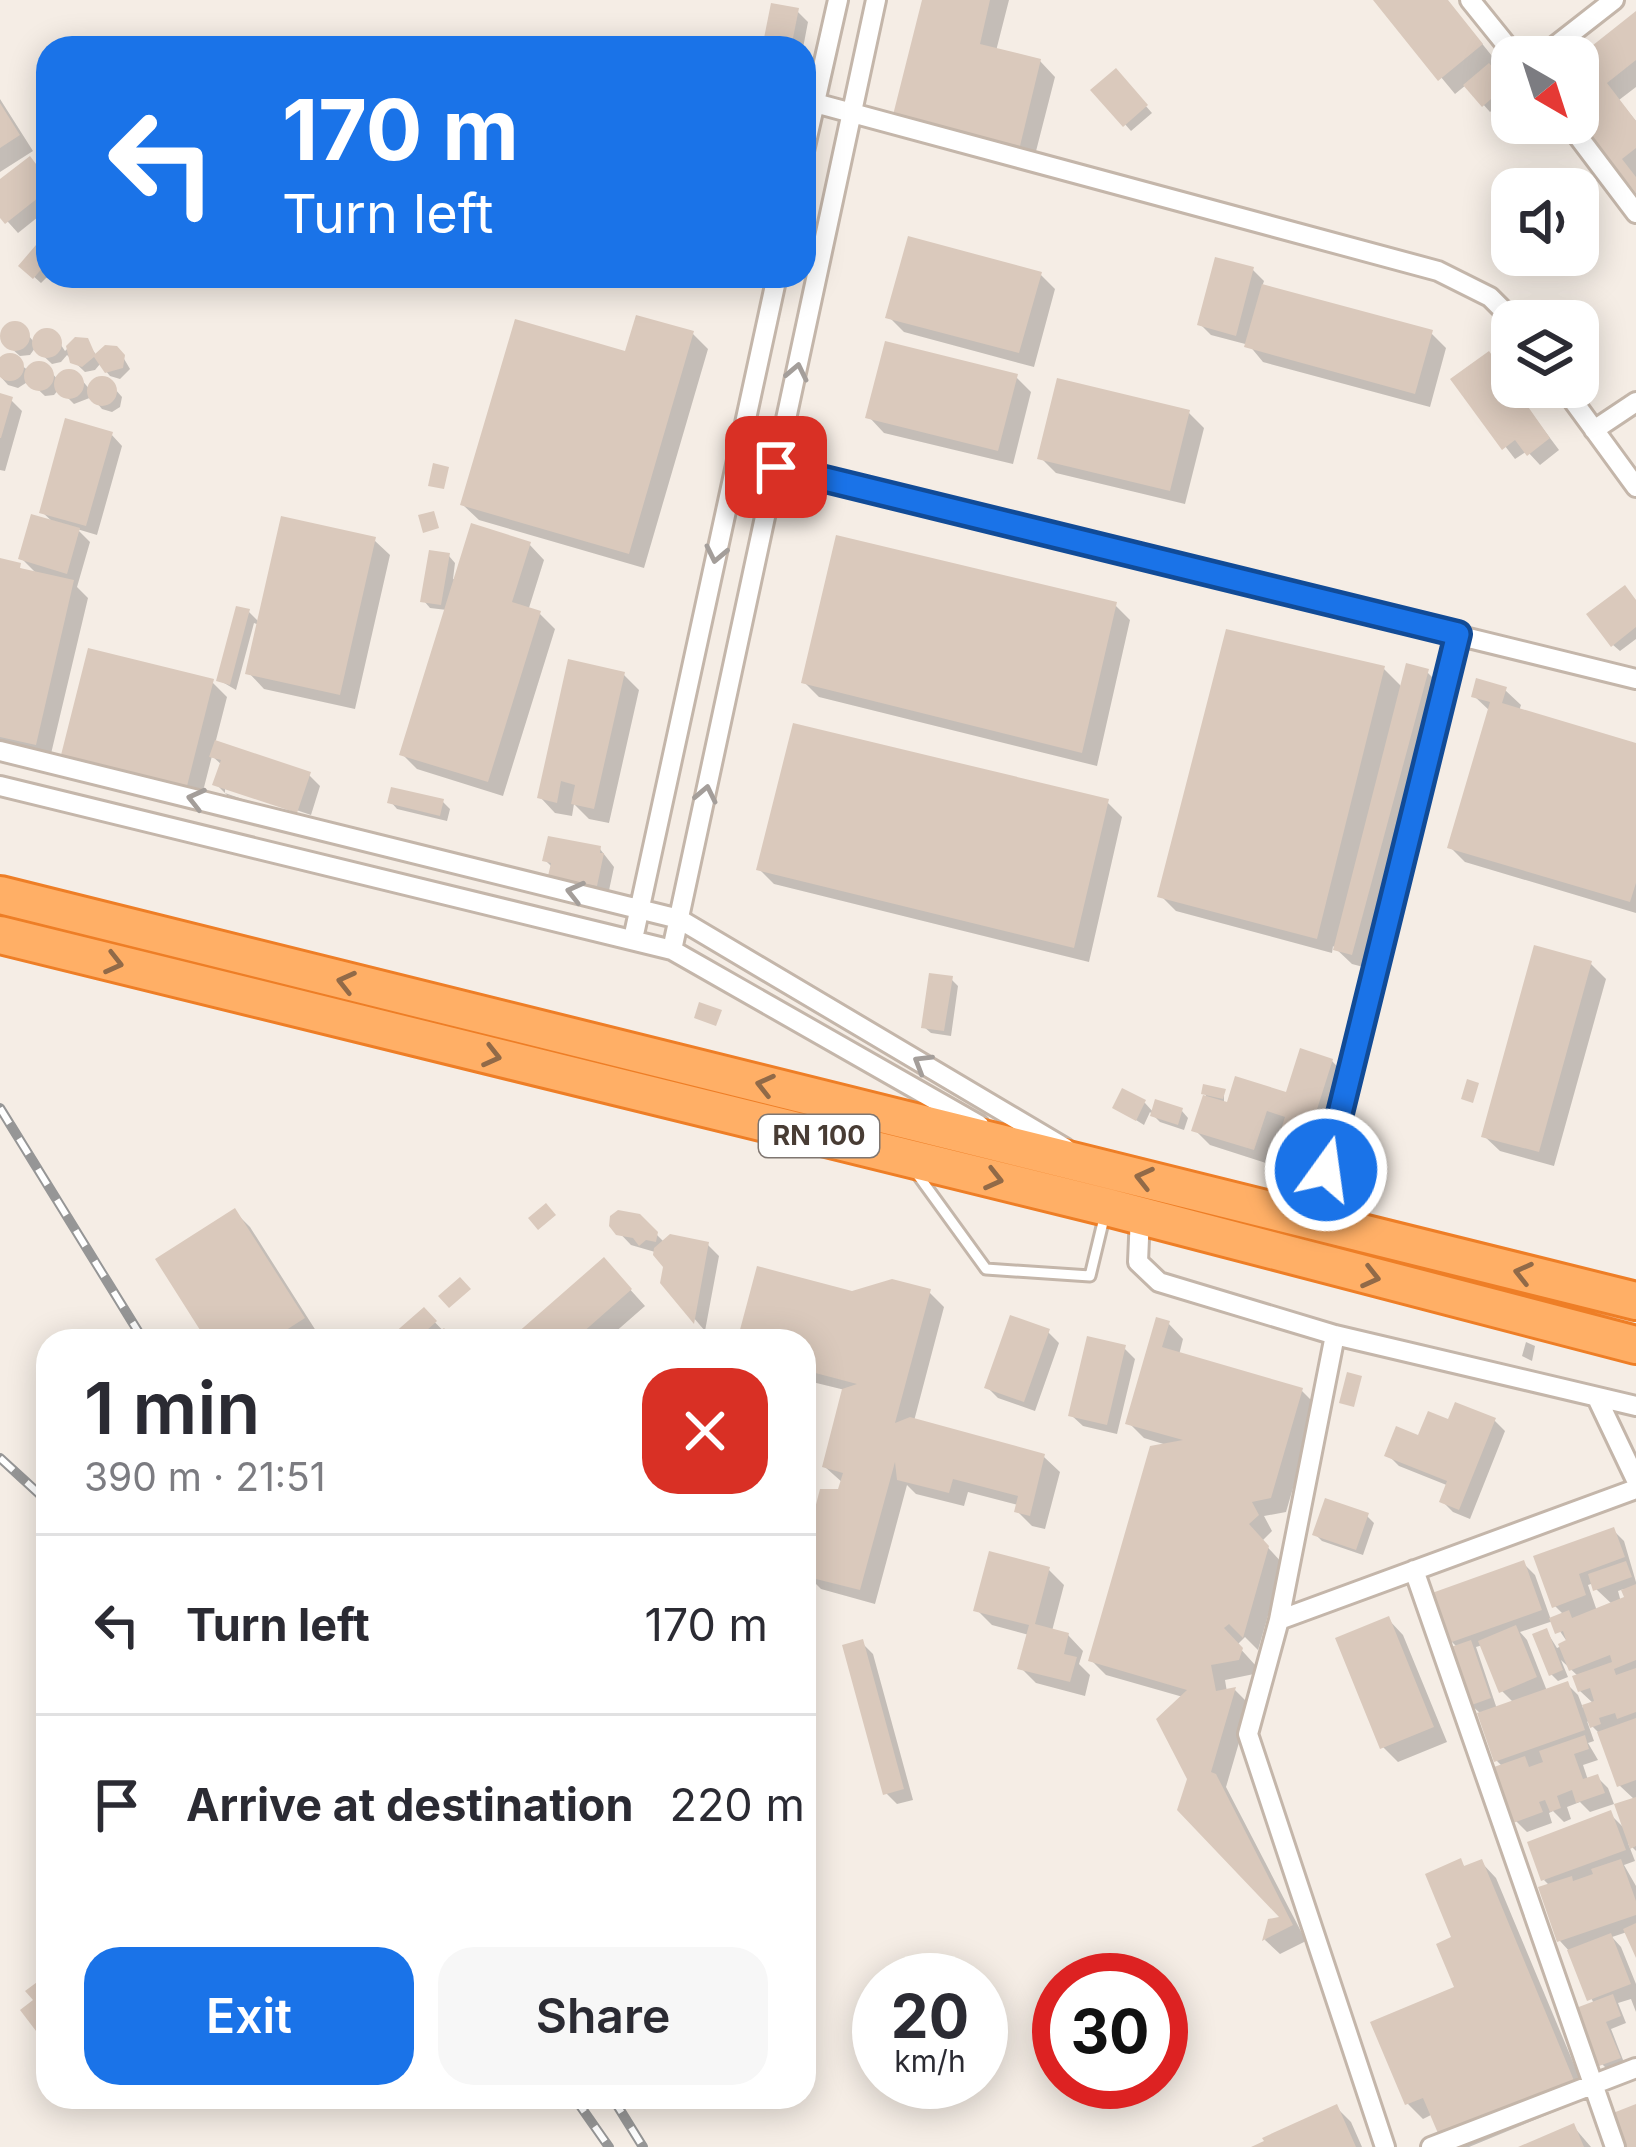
<!DOCTYPE html>
<meta charset="utf-8">
<style>
:root{--surface:#fff;--page:#f7f7f7;--text:#2b2b33;--muted:#7c7c81;--line:#e1e1e2;--accent:#1a73e8}
body{margin:0;font-family:Inter,sans-serif;background:var(--page);color:var(--text);height:100vh;display:flex;flex-direction:column;font-size:45px;white-space:nowrap}
*{box-sizing:border-box;margin:0}
p{font-size:39px;color:var(--muted)}
.icon{flex:none;width:66px;height:66px;fill:none;stroke:currentColor;stroke-width:2;stroke-linecap:round;stroke-linejoin:round}
.map{position:relative;flex:1;overflow:hidden}
.drawer{position:absolute;left:36px;top:1329px;width:780px;height:780px;display:flex;flex-direction:column;background:var(--surface);border-radius:36px;box-shadow:0 6px 30px #0003}
.drawer>*{flex:none}
.hud{position:absolute;left:36px;top:36px;width:780px;height:252px;border-radius:36px;box-shadow:0 6px 30px #0003;background:#1a73e8;color:#fff;overflow:hidden}
.needle{width:78px;rotate:141deg}
.buttons{position:absolute;left:1491px;top:36px;display:grid;gap:24px}
.buttons a{display:grid;place-items:center;width:108px;height:108px;border-radius:24px;background:var(--surface);box-shadow:0 6px 30px #0003;font-size:60px}
.speed{position:absolute;left:852px;top:1953px;display:flex;gap:24px;font-size:60px;font-weight:700;text-align:center}
.speed>*{display:grid;place-content:center;width:156px;height:156px;border-radius:50%;background:var(--surface);box-shadow:0 6px 30px #0003;line-height:1}
.speed small{font-size:30px;font-weight:400}
.speed .limit{border:18px solid #d22;background:#fff;color:#111}
.pin{position:absolute;display:grid;place-items:center;width:102px;height:102px;color:#fff;margin:-51px;border-radius:24px;box-shadow:0 6px 18px #0006}
.me{position:absolute;width:132px;margin:-66px;rotate:14deg;stroke-linejoin:round;filter:drop-shadow(0 0 9px #0008)}
.turn{display:flex;align-items:center;gap:42px;height:252px;padding:0 48px;font-size:54px}
.turn .icon{width:156px;height:156px;stroke-width:2.5}
.turn b{display:block;font-size:84px;line-height:102px}
.round{display:grid;place-items:center;flex:none;width:126px;height:126px;border-radius:36px;background:var(--page)}
.overview{display:flex;align-items:center;justify-content:space-between;height:204px;padding:0 48px}
h1{font-size:72px;font-weight:600;line-height:90px}
.primary-button{display:flex;gap:24px;margin-top:auto;padding:24px 48px}
.primary-button a{flex:1;height:138px;border-radius:36px;background:var(--accent);color:#fff;font-size:48px;font-weight:600;line-height:138px;text-align:center}
.primary-button a+a{background:var(--page);color:var(--text)}
ul{padding:0;list-style:none}
li{display:flex;align-items:center;gap:36px;height:180px;padding:0 48px;border-top:3px solid var(--line)}
li div{flex:1}
li b{display:block;font-size:45px}
li em{font-style:normal}
.map>svg:first-child{display:block}
</style>
<div class="map">
<svg width="1636" height="2147" viewBox="0 0 1636 2147">
<rect width="100%" height="100%" fill="#f5ede5"/>
<!-- shadow -->
<path fill="#0003" fill-rule="evenodd" d="M925 0H1009L996 51 1040 61 1055 77 1034 159 912 129 897 114Z
M1377 0H1447L1496 61 1489 67 1512 93 1490 112 1466 85 1455 94Z
M797 11 808 22 803 48H765Z
M1636 15V87L1619 100 1636 121V188L1578 114V60Z
M1116 72 1152 113 1131 131 1095 90Z
M0 99 33 151 0 172Z
M48 181V209L18 233 0 213V183Z
M48 236V276L41 283 22 266Z
M1253 270 1264 281 1262 287 1431 333 1446 348 1430 407 1263 362 1249 345 1211 335 1200 324Z
M1040 274 1055 289 1034 367 904 332 889 317Z
M11 325 21 326 33 341 43 332 53 333 65 351 76 340 86 341 97 356 120 352 130 369 120 379 110 376 100 364 95 370 85 372 67 355 61 362 52 364 35 348 30 355 20 356 4 342V332Z
M693 334 708 349 644 568 479 520 463 505 628 355Z
M1488 355 1559 450 1540 465 1527 451 1515 459 1454 380Z
M9 356 29 371 35 364 45 365 58 380 66 373H76L91 391 98 380 108 381 122 397 120 407 112 412 102 409 92 397 74 404 59 389 54 395 45 396 29 381 18 388 8 385 0 376V359Z
M1016 377 1031 392 1013 464 884 433 869 417Z
M0 397 11 400 22 411 5 471 0 470Z
M1189 413 1204 428 1185 504 1056 473 1041 458Z
M111 434 122 446 97 535 77 529 90 542 77 587 88 598 50 758 0 747V561L38 575 21 558 55 524 42 512Z
M374 540 390 555 355 709 264 689 249 673 259 625 254 623 236 690 219 680 249 612 260 623Z
M529 544 544 560 528 611 540 614 555 629 503 796 417 769 402 754 447 610 430 608 424 601 449 556 455 563 453 579 457 580Z
M1636 602V639L1620 651 1613 645Z
M1115 605 1130 620 1097 766 819 697 804 682Z
M1384 669 1403 688 1427 672 1442 687 1367 968 1352 964 1333 946 1332 953 1176 911 1161 896Z
M624 675 639 690 609 823 589 819 574 804 572 816 555 813 540 797Z
M212 682 227 697 215 744 309 775 320 786 311 815 225 786V793L308 822 227 795 216 784 222 765 212 756 200 803 79 773Z
M1505 690 1521 705 1519 711 1636 746V913L1465 862 1450 847 1491 712 1474 696Z
M391 802H443L450 809 447 821 397 809Z
M1107 802 1122 817 1089 962 774 884 759 869Z
M600 849 614 867 608 895 563 886 552 875 553 868 545 860Z
M1590 963 1606 979 1554 1166 1500 1151 1484 1136Z
M951 979 958 986 951 1036 931 1033 924 1027Z
M1332 1061 1347 1077 1316 1176 1292 1169 1274 1150 1269 1164 1210 1145 1195 1130 1206 1095 1224 1091V1109L1228 1110 1288 1096Z
M1145 1103 1154 1113 1182 1111 1188 1118 1184 1130 1160 1122 1150 1112 1144 1125 1115 1107Z
M235 1212 250 1227 318 1334 307 1341H211Z
M638 1216 665 1243 708 1245 719 1256 705 1331 663 1282 666 1266 655 1252 631 1245 612 1225Z
M618 1276 645 1306 605 1341H513Z
M929 1292 944 1307 914 1421 1044 1457 1060 1472 1045 1529 1032 1526 1017 1511 1018 1505 968 1492 964 1506 916 1494 907 1485 875 1604 821 1589 805 1573 804 1562 843 1483 825 1467 845 1390 804 1380V1341H740L852 1294Z
M424 1311 453 1341H389Z
M1168 1323 1183 1339 1179 1355 1301 1390 1317 1406 1286 1512 1264 1516 1272 1531 1262 1541 1283 1564 1258 1650 1245 1637 1237 1645 1256 1666 1254 1674 1225 1680 1227 1692 1235 1690 1250 1705 1226 1787 1306 1941 1280 1954 1265 1940 1270 1922 1285 1919 1190 1778 1183 1697 1106 1675 1091 1660 1170 1446 1144 1438 1129 1423Z
M1048 1332 1059 1343 1035 1411 998 1398 987 1387Z
M695 1333 702 1341H683Z
M1526 1342 1535 1346 1532 1361 1522 1356Z
M1124 1348 1135 1359 1117 1434 1083 1426 1071 1415Z
M1494 1420 1505 1431 1470 1519 1453 1512 1442 1501 1449 1486 1399 1466 1388 1455 1450 1423Z
M1367 1516 1374 1523 1363 1555 1322 1541 1315 1534Z
M1613 1530 1624 1541 1636 1582V1851L1628 1843 1635 1861 1624 1865 1636 1886V1951L1627 1932 1612 1937 1621 1947 1636 1984V2012L1631 1999 1618 2003 1626 2023 1611 2029 1625 2065 1609 2071 1602 2064 1594 2004 1570 1952 1560 1941 1550 1886 1544 1880 1610 1814 1626 1830 1635 1800 1619 1785 1601 1735 1587 1721 1594 1741 1588 1743 1598 1760 1583 1765 1588 1780 1597 1777 1608 1788 1614 1804 1590 1812 1580 1802 1567 1807 1571 1819 1564 1822 1553 1811 1549 1813 1552 1823 1527 1832 1516 1821 1503 1767 1497 1761 1480 1713 1471 1705 1458 1648 1451 1641 1524 1564 1535 1575 1551 1620 1564 1615 1555 1606 1537 1558ZM1594 1583 1596 1589 1613 1605 1597 1611 1588 1585ZM1624 1589 1628 1599 1621 1602 1618 1591ZM1553 1621 1568 1643 1557 1648 1547 1632 1551 1674 1558 1681 1568 1677 1561 1660 1579 1677 1580 1691 1594 1704 1583 1708 1578 1695 1567 1684 1547 1691 1527 1640 1520 1632ZM1483 1645 1502 1691 1514 1703 1497 1709 1476 1647Z
M1049 1570 1064 1585 1052 1631 1068 1635 1083 1651 1079 1664 1090 1675 1085 1696 1036 1683 1021 1668 1029 1635 992 1625 977 1610Z
M1388 1619 1403 1635 1447 1742 1398 1762 1383 1747Z
M862 1643 873 1654 913 1800 897 1804 886 1793Z
M48 1801V1819L39 1809Z
M1460 1862 1467 1869 1481 1862 1496 1878 1588 2098 1469 2147H1453L1433 2114 1423 2119 1408 2104 1458 1989 1455 1939Z
M48 1977V2033L45 2036 38 2029 37 2001Z
M1336 2107 1351 2122 1362 2147H1257Z
M1573 2126 1591 2147H1525Z"/>
<!-- building -->
<path fill="#dac9bc" d="M922 0H990L980 44 1041 59 1020 146 893 115Z
M1373 0H1448L1483 44 1438 81Z
M771 3 799 8 791 48H762Z
M1636 11V60L1607 83 1636 121V148L1622 159 1636 177V193L1578 119V57Z
M1489 63 1507 85 1482 107 1463 85Z
M1116 68 1148 105 1123 127 1090 90Z
M0 103 20 135 0 148Z
M30 156 48 180V190L5 224 0 218V179Z
M48 231V261L33 279 18 266Z
M908 236 1042 272 1019 353 885 318Z
M1215 257 1254 267 1236 336 1197 325Z
M1262 284 1433 330 1415 394 1244 347Z
M636 315 694 331 629 554 460 505 515 319 625 351Z
M0 336a15 15 0 1 1 30 0a15 15 0 1 1-30 0Z
M32 343a15 15 0 1 1 30 0a15 15 0 1 1-30 0Z
M75 337 88 338 95 354 105 345 117 346 125 355 123 368 105 373 94 357 82 367 70 363 66 346Z
M885 341 1018 374 998 451 865 418Z
M1489 351 1550 438 1527 456 1515 440 1502 450 1450 379Z
M-4 367a14 14 0 1 1 28 0a14 14 0 1 1-28 0Z
M24 376a15 15 0 1 1 30 0a15 15 0 1 1-30 0Z
M54 384a15 15 0 1 1 30 0a15 15 0 1 1-30 0Z
M87 391a15 15 0 1 1 30 0a15 15 0 1 1-30 0Z
M1057 378 1190 410 1170 491 1037 459Z
M0 393 13 397 1 438H0Z
M65 418 113 432 86 526 39 513Z
M433 463 449 467 444 489 428 486Z
M434 511 439 528 423 533 418 515Z
M31 514 80 528 67 574 18 559Z
M281 516 376 537 340 695 245 674Z
M471 523 531 542 512 602 541 611 488 782 399 755Z
M836 535 1117 602 1082 753 801 683Z
M429 550 450 553 441 605 420 602Z
M0 558 21 563 20 568 74 580 36 745 0 737Z
M1625 585 1636 600V627L1611 647 1586 614Z
M236 606 250 609 230 685 216 681Z
M1226 629 1385 666 1317 939 1157 897Z
M88 648 214 679 186 790 60 759Z
M568 659 625 672 594 809 571 804 575 785 561 781 557 803 537 798Z
M1406 663 1429 669 1352 955 1333 950Z
M1476 678 1507 687 1502 703 1636 743V883L1630 902 1447 848 1490 702 1471 697Z
M793 723 1109 799 1074 948 756 870Z
M215 740 311 772 297 813 212 785 221 760 209 757Z
M391 787 444 799 440 816 387 803Z
M548 836 601 846 600 853H604L597 886 548 876 551 863 542 861Z
M1534 945 1592 961 1539 1152 1481 1137Z
M929 973 953 976 944 1031 921 1028Z
M699 1002 722 1010 716 1026 694 1018Z
M1300 1048 1333 1059 1300 1163 1273 1154 1285 1117 1267 1111 1254 1150 1191 1131 1203 1095 1227 1102 1235 1076 1286 1092Z
M1467 1079 1479 1083 1473 1103 1461 1099Z
M1203 1084 1226 1089 1223 1099 1201 1094Z
M1122 1088 1146 1100 1136 1121 1112 1108Z
M1155 1099 1183 1108 1178 1125 1150 1116Z
M546 1203 556 1215 538 1230 528 1218Z
M235 1208 305 1318 269 1341H207L155 1259Z
M618 1210 640 1214 658 1232 656 1242 646 1240 639 1246 633 1238 616 1235 609 1226 610 1216Z
M670 1234 709 1242 694 1324 660 1283 663 1267 653 1255 654 1248Z
M604 1257 632 1289 573 1341H508Z
M757 1266 852 1291 892 1279 931 1289 895 1423 910 1417 1045 1454 1030 1516 1014 1512 1018 1496 953 1479 949 1493 897 1480 895 1462 860 1590 804 1576V1551L820 1489H838L843 1473 822 1467 842 1389 857 1384 804 1370V1341H737Z
M460 1277 471 1289 449 1308 438 1296Z
M424 1307 437 1321 425 1332 431 1339 444 1328 455 1341H385Z
M1010 1315 1050 1329 1024 1402 984 1388Z
M1156 1317 1170 1321 1162 1347 1303 1388 1271 1498 1252 1502 1259 1515 1249 1524 1269 1546 1243 1638 1229 1624 1224 1628 1243 1648 1239 1660 1211 1665 1216 1691 1236 1687 1211 1772 1216 1774 1293 1925 1262 1941 1268 1919 1279 1917 1177 1810 1187 1779 1156 1719 1187 1690 1088 1661 1150 1446 1183 1440 1125 1424Z
M1087 1336 1126 1345 1107 1425 1068 1416Z
M1347 1372 1362 1376 1354 1407 1339 1403Z
M1455 1402 1496 1418 1459 1510 1439 1502 1447 1481 1384 1456 1396 1426 1418 1435 1428 1411 1448 1419Z
M1325 1498 1369 1513 1356 1550 1312 1535Z
M1614 1527 1625 1557 1579 1574 1586 1595 1552 1608 1533 1556Z
M989 1551 1050 1567 1035 1624 1069 1633 1064 1654 1077 1657 1070 1682 1017 1669 1029 1625 973 1611Z
M1524 1560 1542 1610 1449 1643 1432 1593Z
M1626 1561 1632 1577 1593 1591 1588 1574Z
M1636 1584V1660L1614 1669 1616 1675 1636 1668V1712L1617 1719 1615 1713 1599 1718 1601 1724 1590 1728 1582 1705 1594 1701 1590 1688 1578 1692 1572 1676 1612 1662 1610 1655 1569 1671 1558 1644 1566 1640 1563 1631 1555 1634 1549 1618 1569 1610 1572 1618 1624 1597 1621 1590Z
M1389 1616 1434 1727 1380 1749 1335 1638Z
M1516 1625 1537 1677 1499 1693 1478 1641Z
M1547 1628 1563 1670 1549 1676 1532 1634Z
M863 1639 904 1789 883 1795 842 1645Z
M1471 1640 1491 1698 1469 1706 1448 1648Z
M1568 1681 1585 1730 1494 1762 1477 1713Z
M1636 1718V1780L1617 1787 1597 1732Z
M1585 1735 1589 1749 1574 1754 1583 1779 1598 1774 1605 1793 1576 1803 1572 1790 1557 1796 1561 1808 1550 1812 1545 1800 1539 1802 1543 1812 1513 1823 1494 1767 1525 1756 1529 1767 1543 1762 1539 1751Z
M1636 1797V1846L1630 1849 1614 1804Z
M1611 1810 1626 1850 1541 1881 1527 1842Z
M1461 1858 1464 1866 1482 1859 1575 2083 1440 2138 1423 2098 1405 2105 1370 2022 1454 1987 1436 1944 1451 1937 1425 1874Z
M1621 1859 1636 1901V1915L1557 1942 1538 1887 1572 1876 1573 1881 1593 1874 1591 1869Z
M1636 1923V1958L1623 1929Z
M1611 1933 1631 1984 1587 2001 1567 1950Z
M48 1974V2022L36 2031 20 2010 33 2000 25 1991Z
M1613 1994 1621 2016 1606 2022 1621 2058 1599 2066 1576 2008Z
M1337 2104 1356 2147H1251L1264 2141 1262 2138Z
M1636 2104V2147H1627L1613 2113Z
M1574 2123 1584 2147H1518Z"/>
<g fill="none" stroke-linecap="round" stroke-linejoin="round">
<!-- lane casing -->
<g stroke="#c4b6aa" stroke-width="15">
<path id="lane" d="M915 1171 986 1269 1090 1276 1105 1214"/>
</g>
<!-- street casing -->
<g stroke="#c4b6aa" stroke-width="24">
<path id="street" d="M1470 0 1516 57
M1541 57 1614 0
M815 103 1438 271 1490 297 1514 321
M1568 123 1636 213
M804 151 838 0
M1563 387 1636 487
M1594 430 1636 402
M737 459 1636 679
M0 751 679 919 1065 1148
M0 786 672 950 979 1125
M633 939 777 276
M672 950 876 0
M1326 1170 1458 634
M1140 1215 1138 1262 1159 1282 1335 1335 1636 1406
M1335 1335 1279 1620 1248 1734 1385 2147
M1597 1398 1636 1480
M1414 1570 1615 2147
M1279 1620 1636 1489
M1431 2147 1636 2068"/>
</g>
<!-- highway casing -->
<g stroke="#ee7e26" stroke-width="42">
<path id="highway" d="M0 895 1636 1301
M0 935 1107 1207 1636 1345"/>
</g>
<!-- lane -->
<use href="#lane" stroke="#fff" stroke-width="9"/>
<!-- street -->
<use href="#street" stroke="#fff" stroke-width="18"/>
<!-- highway -->
<use href="#highway" stroke="#ffaf66" stroke-width="36"/>
<!-- rail casing -->
<g stroke="#969696" stroke-width="10">
<path id="rail" d="M0 1108 144 1341
M0 1458 48 1502
M574 2097 609 2147
M612 2097 643 2147"/>
</g>
<!-- rail -->
<use href="#rail" stroke="#fff" stroke-width="6" stroke-dasharray="18" stroke-linecap="butt"/>
</g>
<!-- one-way arrows -->
<defs><path id="oneway-chevron" d="M-2-3.5L2.5 0L-2 3.5" fill="none" stroke-width="1.6" stroke-linecap="round" stroke-linejoin="round" transform="scale(3)"/></defs>
<g stroke="#a49e9a">
<use href="#oneway-chevron" transform="translate(797 372) rotate(-78)"/>
<use href="#oneway-chevron" transform="translate(716 554) rotate(102)"/>
<use href="#oneway-chevron" transform="translate(706 794) rotate(-78)"/>
<use href="#oneway-chevron" transform="translate(196 799) rotate(-166)"/>
<use href="#oneway-chevron" transform="translate(575 892) rotate(-166)"/>
<use href="#oneway-chevron" transform="translate(922 1063) rotate(-149)"/>
</g>
<g stroke="#916a48">
<use href="#oneway-chevron" transform="translate(114 963) rotate(14)"/>
<use href="#oneway-chevron" transform="translate(346 982) rotate(-166)"/>
<use href="#oneway-chevron" transform="translate(492 1056) rotate(14)"/>
<use href="#oneway-chevron" transform="translate(765 1085) rotate(-166)"/>
<use href="#oneway-chevron" transform="translate(1144 1178) rotate(-166)"/>
<use href="#oneway-chevron" transform="translate(994 1179) rotate(14)"/>
<use href="#oneway-chevron" transform="translate(1523 1273) rotate(-166)"/>
<use href="#oneway-chevron" transform="translate(1371 1277) rotate(14)"/>
</g>
<g fill="none" stroke-linecap="round" stroke-linejoin="round">
<!-- route casing -->
<g stroke="#114b97" stroke-width="30">
<path id="route" d="M776 467 1458 634 1326 1170"/>
</g>
<!-- route -->
<use href="#route" stroke="#1a73e8" stroke-width="21"/>
</g>
<g text-anchor="middle" stroke-width="12" stroke-linejoin="round" paint-order="stroke">
<!-- shield labels -->
<rect fill="#fff" stroke="#7f7671" stroke-width="3" x="759" y="1115" width="120" height="42" rx="9"/>
<g font-size="27" font-weight="bold" fill="#483c34">
<text x="819" y="1145">RN 100</text>
</g>
</g>
</svg>
<div class="buttons">
<a><svg class="needle" viewBox="-14 -14 28 28"><path d="M0-13l5 13h-10z" fill="#e53935"/><path d="M0 13l5-13h-10z" fill="#7c7c81"/></svg></a>
<a><svg class="icon" aria-label="sound" viewBox="0 0 24 24"><path d="M4 9h4l5-4v14l-5-4H4zM17 9q2 3 0 6"/></svg></a>
<a><svg class="icon" aria-label="layers" viewBox="0 0 24 24"><path d="M12 4l9 5-9 5-9-5zM3 14l9 5 9-5"/></svg></a>
</div>
<div class="speed"><div>20<small>km/h</small></div><div class="limit">30</div></div>
<div class="pin" style="left:776px;top:467px;background:#d93025"><svg class="icon" aria-label="arrive" viewBox="0 0 24 24"><path d="M6 21V4h12l-3 4 3 4H6"/></svg></div>
<svg class="me" style="left:1326px;top:1170px" viewBox="-20 -20 40 40"><circle r="17" fill="#1a73e8" stroke="#fff" stroke-width="3"/><path d="M0-11L8 9 0 5-8 9z" fill="#fff"/></svg>
<div class="hud">
<div class="turn"><svg class="icon" aria-label="left" viewBox="0 0 24 24"><path d="M17 20v-9H6M10 6l-5 5 5 5"/></svg><div><b>170 m</b>Turn left</div></div>
</div>
<section class="drawer">
<div class="overview"><div><h1>1 min</h1><p>390 m · 21:51</p></div><a class="round" style="background:#d93025;color:#fff"><svg class="icon" aria-label="close" viewBox="0 0 24 24"><path d="M6 6l12 12M18 6L6 18"/></svg></a></div>
<ul>
<li><svg class="icon" aria-label="left" viewBox="0 0 24 24"><path d="M17 20v-9H6M10 6l-5 5 5 5"/></svg><div><b>Turn left</b></div><em>170 m</em></li>
<li><svg class="icon" aria-label="arrive" viewBox="0 0 24 24"><path d="M6 21V4h12l-3 4 3 4H6"/></svg><div><b>Arrive at destination</b></div><em>220 m</em></li>
</ul>
<div class="primary-button"><a>Exit</a><a>Share</a></div>
</section>
</div>
